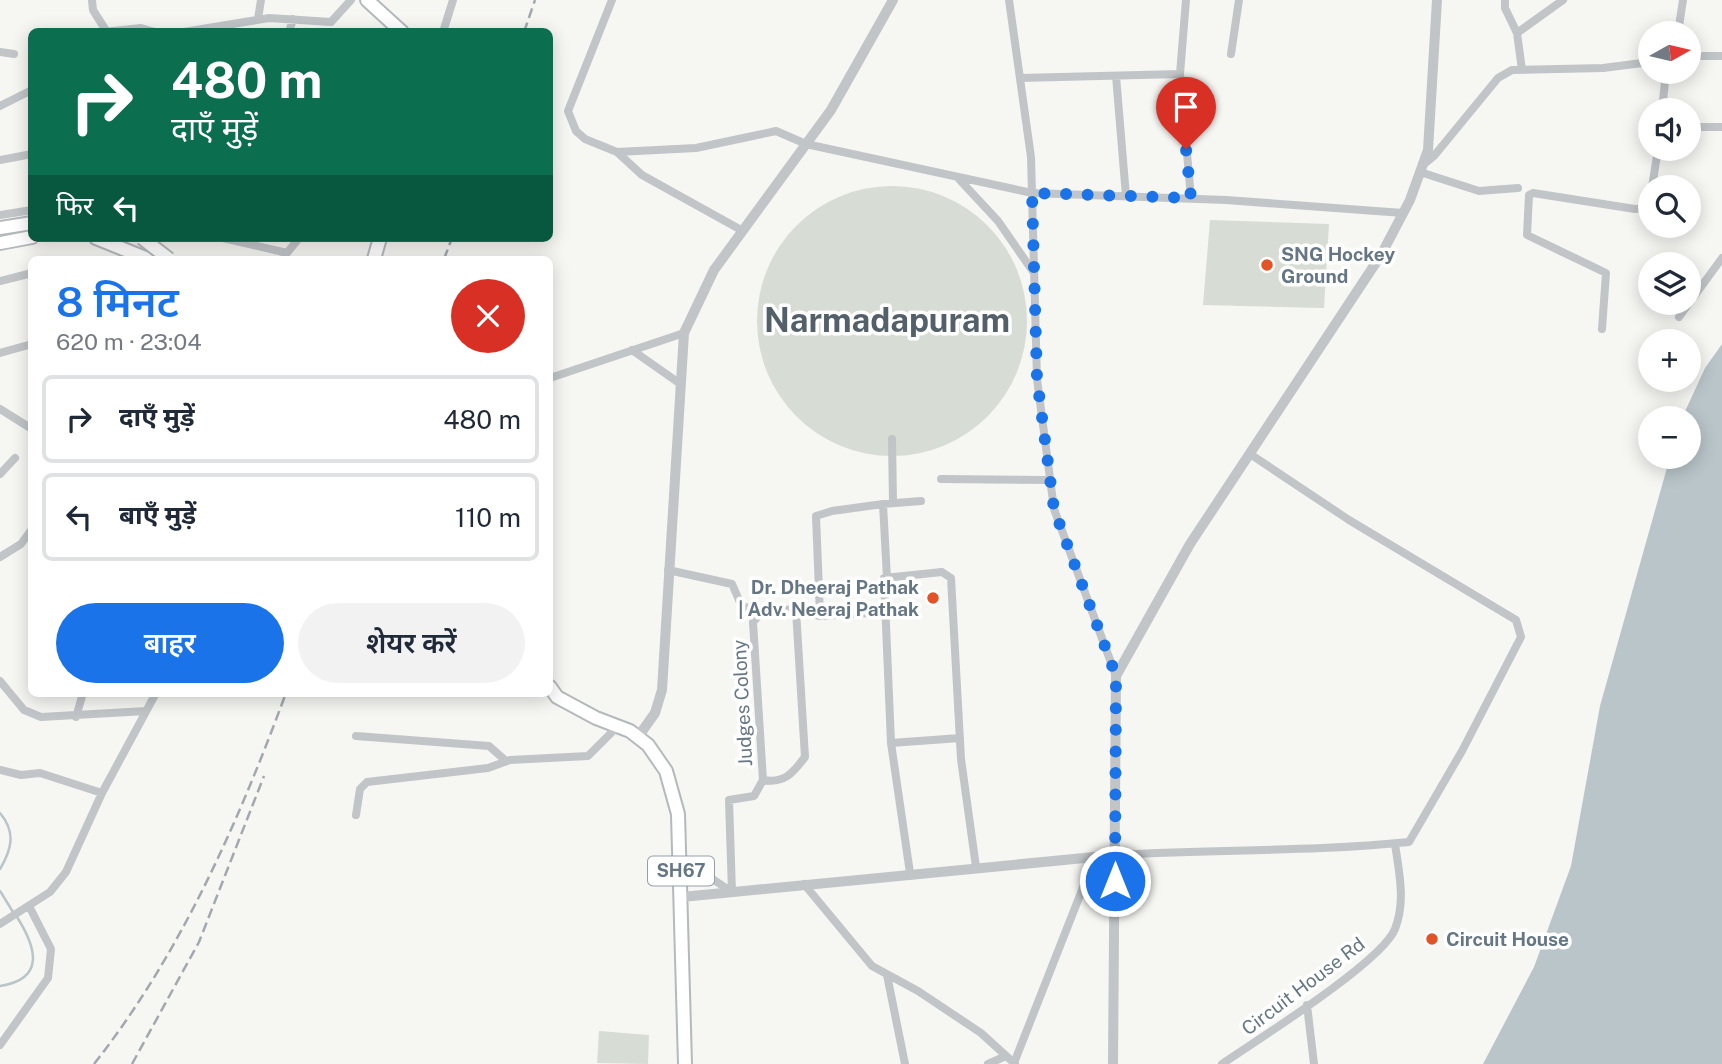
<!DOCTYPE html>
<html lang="hi">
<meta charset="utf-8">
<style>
:root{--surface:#fff;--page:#f2f2f3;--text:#1f2937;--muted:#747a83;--line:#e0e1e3;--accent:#1a73e8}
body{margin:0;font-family:"Public Sans","Noto Sans Devanagari",sans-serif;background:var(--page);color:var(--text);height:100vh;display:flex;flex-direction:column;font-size:26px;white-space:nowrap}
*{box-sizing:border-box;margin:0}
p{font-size:23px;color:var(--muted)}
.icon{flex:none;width:38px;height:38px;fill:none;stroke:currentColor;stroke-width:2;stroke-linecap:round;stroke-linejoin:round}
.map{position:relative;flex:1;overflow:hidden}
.sheet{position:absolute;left:28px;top:256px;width:525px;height:441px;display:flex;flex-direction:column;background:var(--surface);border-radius:10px;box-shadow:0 4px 18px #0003}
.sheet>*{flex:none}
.guide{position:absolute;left:28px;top:28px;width:525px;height:214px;border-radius:10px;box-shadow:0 4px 18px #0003;background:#0b6e4f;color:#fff;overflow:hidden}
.needle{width:46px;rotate:82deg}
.fabs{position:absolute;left:1638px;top:21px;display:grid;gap:14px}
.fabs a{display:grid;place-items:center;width:63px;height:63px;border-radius:50%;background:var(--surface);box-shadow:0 4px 18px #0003;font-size:35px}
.pin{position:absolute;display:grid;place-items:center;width:60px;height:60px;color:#fff;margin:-72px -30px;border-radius:50% 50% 50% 0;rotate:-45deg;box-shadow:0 0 7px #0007}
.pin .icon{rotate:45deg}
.me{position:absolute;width:77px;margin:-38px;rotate:0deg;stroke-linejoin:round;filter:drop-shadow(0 0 5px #0008)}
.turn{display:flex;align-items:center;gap:24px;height:147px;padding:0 28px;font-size:32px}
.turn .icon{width:91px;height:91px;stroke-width:2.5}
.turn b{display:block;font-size:49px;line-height:60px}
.then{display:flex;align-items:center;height:66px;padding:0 28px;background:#0003;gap:14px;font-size:26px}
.round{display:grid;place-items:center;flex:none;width:74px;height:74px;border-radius:37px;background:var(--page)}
.head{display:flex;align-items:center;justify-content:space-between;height:119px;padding:0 28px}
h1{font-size:42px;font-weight:600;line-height:52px;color:var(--accent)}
.primary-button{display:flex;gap:14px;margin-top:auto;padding:14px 28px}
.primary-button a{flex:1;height:80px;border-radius:42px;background:var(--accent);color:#fff;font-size:28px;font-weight:600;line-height:80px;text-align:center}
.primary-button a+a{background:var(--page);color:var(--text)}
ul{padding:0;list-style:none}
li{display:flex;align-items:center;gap:21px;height:88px;margin:0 14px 10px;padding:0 14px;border:4px solid var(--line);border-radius:10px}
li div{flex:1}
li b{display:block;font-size:26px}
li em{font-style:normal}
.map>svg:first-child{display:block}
</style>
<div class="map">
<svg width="1722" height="1064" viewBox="0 0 1722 1064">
<rect width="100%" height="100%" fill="#f6f6f3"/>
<!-- green -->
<path fill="#d7ddd4" d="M757 321a135 135 0 1 1 270 0a135 135 0 1 1-270 0Z
M1210 220 1329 224 1324 308 1203 305Z
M599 1031 649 1035 648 1064 597 1063Z"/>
<!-- water -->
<path fill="#b9c5c9" d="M1722 344V1064H1483L1534 967 1571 866 1600 706 1670 457H1689V418H1682L1705 368Z"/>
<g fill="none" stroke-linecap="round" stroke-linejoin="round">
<!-- stream -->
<path stroke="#b9c5c9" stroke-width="2.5" d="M0 813C16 832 12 849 0 869
M0 891 13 912
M0 986C46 979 36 947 17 917"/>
<!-- secondary casing -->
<g stroke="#b3b9bd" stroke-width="16">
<path id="secondary" d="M367 0 402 32
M96 238 148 259
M0 243 32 237
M374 259 380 238"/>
</g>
<!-- primary casing -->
<g stroke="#b4b9bc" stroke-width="16">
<path id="primary" d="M0 228 32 223
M550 687 557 697 596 718 630 731 648 745 666 771 678 814 685 1064"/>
</g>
<!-- minor -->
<path stroke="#c1c5c8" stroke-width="8" d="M92 0 93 10 105 29
M612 0 568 111 576 131 585 139 617 152 696 148 776 131 806 144 1032 193 1226 200 1403 213
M1009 0 1031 157 1037 379 1054 509 1116 676
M1186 0 1180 74 1191 198
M1505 0V8L1517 33 1522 70
M258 19 261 0
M104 32 141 28 155 32
M184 32 269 18 331 22 351 0
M289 32 293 19
M443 32 453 0
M1517 33 1563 0
M1678 33 1683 0
M0 52 14 54
M1231 54 1239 0
M1689 56H1722
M1116 76 1126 196
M1020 78 1180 74
M0 106 32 90
M1662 110 1666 72
M1689 127H1722
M617 152 642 175 743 231
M0 160 32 154
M1423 165 1434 156 1498 78 1512 70 1603 68 1650 62
M1420 172 1479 191 1518 188
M958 178 998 221 1034 273
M1652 187 1658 149
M0 215 32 210
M223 238 287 253 299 238
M0 281 32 273
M1679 317 1722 258
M1602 329 1606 273 1527 235 1529 195 1533 193 1635 209 1647 208 1650 201
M632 350 679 383
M0 353 32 344
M550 378 684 333
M0 409 32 429
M892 439 893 503
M0 474 15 458
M941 479 1050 480
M0 557 21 544 32 529
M668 570 732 584 742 607 765 609
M887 578 883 504 921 501
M796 610 820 616 886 612
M820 616 816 516 832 511 883 504
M0 681 24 710 41 717 146 711
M76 717 83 693
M356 736 489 746 506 761
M960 738 891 743 884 578 942 572 951 578 961 759 976 867
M891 743 910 873
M0 770 21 775 40 773 102 793
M356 815 360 789 367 782 488 768 510 760 588 756 618 726
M1115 855C1213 849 1311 852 1409 842L1462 751 1521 637 1516 620 1349 520 1250 454
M681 858 732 892 729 800 754 796 763 780 753 622 765 609 796 610 805 757C793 773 784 784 763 780
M804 884 872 966 918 991 981 1033 1015 1064
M0 924 50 892 66 872 102 793 156 693
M887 975 905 1064
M1307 1005 1314 1064
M0 1045 48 978 51 949 29 906
M1014 1063 1095 857
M988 1064 1006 1056
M1222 1064C1257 1040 1382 962 1395 929 1406 901 1399 872 1395 844"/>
<!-- tertiary -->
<path stroke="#c1c5c8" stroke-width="10" d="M638 737 655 713 662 690 684 333 714 270 831 110 893 0
M682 897 1115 855
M1113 1064 1116 676 1190 544 1381 255 1410 200 1428 150 1437 0"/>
<!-- secondary -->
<use href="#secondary" stroke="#fff" stroke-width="12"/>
<!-- primary -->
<use href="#primary" stroke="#fff" stroke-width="12"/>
<!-- rail -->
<path stroke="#a2a8ae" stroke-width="2.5" stroke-dasharray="10 5" stroke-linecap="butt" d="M524 32 535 0
M444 259 452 238
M94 1064C180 955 238 823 286 693
M132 1064 199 942 264 776"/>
<!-- primary-bridge casing -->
<g stroke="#b4b9bc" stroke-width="16" stroke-linecap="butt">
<path id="primary-bridge" d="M142 238 169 259"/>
</g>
<!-- primary-bridge -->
<use href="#primary-bridge" stroke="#fff" stroke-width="12"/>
</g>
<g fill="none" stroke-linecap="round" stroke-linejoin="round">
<!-- route -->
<path stroke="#1a73e8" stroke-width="12" stroke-dasharray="0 21.6" d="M1115 881 1116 676 1054 509 1037 379 1032 193 1191 198 1186 149"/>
</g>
<!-- markers -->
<g fill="#e25427" stroke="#fff" stroke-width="2.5">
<circle cx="1267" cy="265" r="7"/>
<circle cx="933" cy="598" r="7"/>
<circle cx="1432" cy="939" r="7"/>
</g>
<g text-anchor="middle" stroke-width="7" stroke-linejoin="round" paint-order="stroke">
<!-- shield labels -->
<rect fill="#fff" stroke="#939fa9" stroke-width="2" x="648" y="856.5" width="66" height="29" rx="5"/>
<g font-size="18" font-weight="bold" fill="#657684">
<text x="681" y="877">SH67</text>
</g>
<!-- poi labels -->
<g font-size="19" font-weight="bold" fill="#657684" stroke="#fff" text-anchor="start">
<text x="1281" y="261">SNG Hockey<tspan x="1281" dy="22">Ground</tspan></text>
<text x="919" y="594" text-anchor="end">Dr. Dheeraj Pathak<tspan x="919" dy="22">| Adv. Neeraj Pathak</tspan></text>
<text x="1446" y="946">Circuit House</text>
</g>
<!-- street labels -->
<g font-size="19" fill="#657684" stroke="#fff">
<text transform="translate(742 703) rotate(-93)" y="7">Judges Colony</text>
<text transform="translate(1303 986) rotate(-37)" y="7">Circuit House Rd</text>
</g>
<!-- town labels -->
<g font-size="33" font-weight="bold" fill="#535f69" stroke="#fff">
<text x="887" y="332">Narmadapuram</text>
</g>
</g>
</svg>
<div class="fabs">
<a><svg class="needle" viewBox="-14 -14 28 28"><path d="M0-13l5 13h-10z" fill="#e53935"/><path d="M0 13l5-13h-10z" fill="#747a83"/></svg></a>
<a><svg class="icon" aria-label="sound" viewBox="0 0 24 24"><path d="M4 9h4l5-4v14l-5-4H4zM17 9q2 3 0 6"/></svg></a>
<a><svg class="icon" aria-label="search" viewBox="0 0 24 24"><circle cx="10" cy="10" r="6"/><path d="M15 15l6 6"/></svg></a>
<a><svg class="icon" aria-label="layers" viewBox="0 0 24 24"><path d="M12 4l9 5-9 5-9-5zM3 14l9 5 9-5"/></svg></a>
<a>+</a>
<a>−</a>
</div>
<div class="pin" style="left:1186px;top:149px;background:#d93025"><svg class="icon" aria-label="arrive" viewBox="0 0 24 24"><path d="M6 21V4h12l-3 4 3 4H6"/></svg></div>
<svg class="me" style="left:1115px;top:881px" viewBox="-20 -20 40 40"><circle r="17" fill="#1a73e8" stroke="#fff" stroke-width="3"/><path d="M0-11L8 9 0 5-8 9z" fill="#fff"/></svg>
<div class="guide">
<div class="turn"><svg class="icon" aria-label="right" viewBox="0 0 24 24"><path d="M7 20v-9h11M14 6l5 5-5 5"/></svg><div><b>480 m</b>दाएँ मुड़ें</div></div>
<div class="then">फिर<svg class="icon" aria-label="left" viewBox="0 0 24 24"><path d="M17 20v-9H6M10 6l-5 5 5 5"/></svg></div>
</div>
<section class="sheet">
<div class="head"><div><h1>8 मिनट</h1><p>620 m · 23:04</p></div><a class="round" style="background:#d93025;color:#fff"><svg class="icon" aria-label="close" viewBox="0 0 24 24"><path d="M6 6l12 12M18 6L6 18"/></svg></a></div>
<ul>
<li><svg class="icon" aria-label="right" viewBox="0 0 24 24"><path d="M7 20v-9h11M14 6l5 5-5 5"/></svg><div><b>दाएँ मुड़ें</b></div><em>480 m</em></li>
<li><svg class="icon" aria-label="left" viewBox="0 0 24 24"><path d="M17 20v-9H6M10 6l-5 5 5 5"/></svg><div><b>बाएँ मुड़ें</b></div><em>110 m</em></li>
</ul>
<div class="primary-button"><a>बाहर</a><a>शेयर करें</a></div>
</section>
</div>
